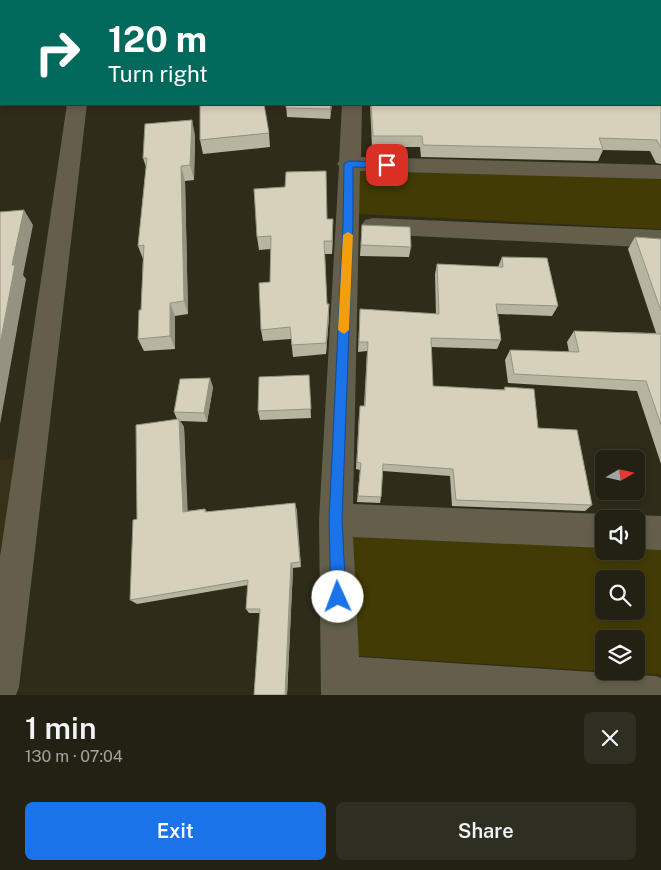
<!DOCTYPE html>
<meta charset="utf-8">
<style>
:root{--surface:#232114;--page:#2f2e22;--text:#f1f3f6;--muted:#a3a3a0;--line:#403e34;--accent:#1a73e8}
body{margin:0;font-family:"Public Sans",sans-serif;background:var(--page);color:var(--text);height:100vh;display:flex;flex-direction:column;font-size:19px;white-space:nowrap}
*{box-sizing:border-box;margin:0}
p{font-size:16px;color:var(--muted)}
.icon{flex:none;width:28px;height:28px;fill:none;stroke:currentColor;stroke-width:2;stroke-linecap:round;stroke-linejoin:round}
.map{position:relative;height:695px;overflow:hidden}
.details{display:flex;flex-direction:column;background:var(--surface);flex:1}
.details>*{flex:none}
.top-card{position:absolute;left:0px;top:0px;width:661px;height:105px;box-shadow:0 2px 8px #0003,0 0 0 1px var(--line);background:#00695c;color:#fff;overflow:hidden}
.needle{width:32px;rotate:81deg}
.tools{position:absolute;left:595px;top:450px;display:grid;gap:10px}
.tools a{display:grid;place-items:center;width:50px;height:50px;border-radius:8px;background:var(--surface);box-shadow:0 2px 8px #0003,0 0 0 1px var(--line);font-size:25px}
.pin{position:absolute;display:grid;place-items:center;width:42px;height:42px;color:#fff;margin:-21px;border-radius:10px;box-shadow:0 2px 8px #0006}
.me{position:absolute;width:55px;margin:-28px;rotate:358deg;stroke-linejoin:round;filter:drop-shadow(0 0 4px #0008)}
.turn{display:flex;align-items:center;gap:18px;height:105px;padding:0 25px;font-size:22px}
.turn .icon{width:65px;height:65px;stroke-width:2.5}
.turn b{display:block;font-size:35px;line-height:42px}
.round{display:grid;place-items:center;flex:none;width:52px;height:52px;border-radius:8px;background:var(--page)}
.summary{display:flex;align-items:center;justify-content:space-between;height:85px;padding:0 25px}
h1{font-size:30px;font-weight:600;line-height:38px}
.cta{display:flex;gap:10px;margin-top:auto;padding:10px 25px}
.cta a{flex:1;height:58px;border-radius:8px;background:var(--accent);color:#fff;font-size:20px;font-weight:600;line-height:58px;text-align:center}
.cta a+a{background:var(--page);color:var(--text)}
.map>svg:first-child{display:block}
</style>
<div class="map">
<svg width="661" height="695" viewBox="0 0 661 695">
<rect width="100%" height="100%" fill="#2f2c1a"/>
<!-- built -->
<path fill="#363117" d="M23 457 0 616V460Z"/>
<!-- green -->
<path fill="#433b05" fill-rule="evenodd" d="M360 167 661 177V229L358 214Z
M352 528 604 542V551H636V543L661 545V675L344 655ZM604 579H636V611H604ZM604 639H636V671H604Z"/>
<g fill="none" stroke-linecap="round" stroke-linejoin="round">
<!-- street -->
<path fill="#635f4b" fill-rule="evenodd" d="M83 0H99V1H83Z
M347 0H363V1H347Z
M67 104H87L19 687 16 695H0V557Z
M342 104H362L361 157 661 165V179L360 171 353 504 604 514 615 519H604V548L353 537 359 657 656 676 661 678V695H321L319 520 339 166 337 164 339 161Z
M373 218 661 230V248L373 234 365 232 361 226 365 220Z
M636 515 661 516V550L636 549V519H628Z"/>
</g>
<!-- wall -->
<path fill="#b7b4a0" d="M0 0H69L68 1H1V72H0Z
M581 0H661V164L656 163 650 151 603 150 598 161 421 157 420 147H372L370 104H660V1H582Z
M286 104H332L330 119 287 117Z
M269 133 270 147 203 154 200 140Z
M195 135 194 180 185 181 188 314 175 316V349L144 351 138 339 141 310 143 259 138 246 146 167 143 158Z
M327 219 333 232 332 254H325L327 304 329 316 326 354 293 357 291 339 263 341 261 330 270 282 271 249 259 250 257 237Z
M362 225 411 247 409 257 360 256Z
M635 237 661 239V464L637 391 508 383 505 360 510 350 569 352 567 342 574 331 656 333 628 249Z
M502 257 558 306 552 316 498 314 501 340 497 349 431 347 433 386 503 390 505 387 538 428 592 505 585 511 452 506 450 476 383 471 381 497 380 503 357 502 360 470 356 469 359 414 364 406 367 351 358 352 360 309 436 314 435 274 437 264 498 267Z
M309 375 311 418 260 420 258 411Z
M213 387 207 422 180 421 184 427 187 511 205 509 207 512 295 503 301 567 293 568 287 695H254L260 613H249L246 609 248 585 137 604 130 600 137 519 177 419 174 412Z"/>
<!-- shaded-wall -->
<path fill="#959282" d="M60 0H69L68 1H59Z
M331 104H332L330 119V109Z
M192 120 195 135 194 180 190 165Z
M181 166 185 181 188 314 184 301Z
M24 210 33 225 23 275 26 279 0 424V344L12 265Z
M333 219V232L332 254V241Z
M170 303 175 316V349L170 336Z
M329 304V316L326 354V343Z
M210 378 213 387 207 422 204 413Z
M179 419 184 427 188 518 183 512Z
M295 503 297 510 301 567 300 562Z
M291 563 293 568 287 695H285Z"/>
<!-- building -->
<path fill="#d5d1ba" stroke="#959282" d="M0 0H60L59 1H1V54H0Z
M146 0H244V1H146Z
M293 0H343V1H293Z
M366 0H409V1H366Z
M590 0H661V148L657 140 599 138 603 149 423 145 422 136H373L371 104H660V1H591Z
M200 104H264L269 133 200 140Z
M286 104H331L330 109 286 108Z
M192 120 190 165 181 166 184 301 170 303V336L138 339 139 310H141L144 245 138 246 147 158H143L145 124Z
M326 171 327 219H333L332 241H324L327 304H329L326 343 292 345 290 327 261 330 259 283 270 282 271 236 257 237 254 189 285 187 286 172Z
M24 210 12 265H15L0 344V212Z
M362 225 410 227 411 247 361 245Z
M635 237 661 239V311Z
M502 257 547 258 558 306 496 304 501 340 431 338 433 386 505 390V387L534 389 538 428 577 430 592 505 456 500 453 469 383 464 381 497 358 496 361 463 357 462 360 406H365L368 342H359L360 309 439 314 437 264 503 267Z
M574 331 661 334V425L646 381 514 374 510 350 579 352Z
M309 375 311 409 258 411 259 377Z
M210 378 204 413 174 412 180 379Z
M179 419 183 512 205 509V512L295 503 300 562 291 563 285 695H254L260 609H246L248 580 130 600 133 520 137 519 136 425Z"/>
<!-- route -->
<path fill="#1a73e8" stroke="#114b97" d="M348 161 387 162 392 165 387 168 353 167V225L342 520 346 597 344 603 338 605 333 603 331 597 329 520 343 225 344 164Z"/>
<!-- slow -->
<path fill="#f59e0b" d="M348 232 353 235 349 330 344 334 338 330 343 235Z"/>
</svg>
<div class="tools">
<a><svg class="needle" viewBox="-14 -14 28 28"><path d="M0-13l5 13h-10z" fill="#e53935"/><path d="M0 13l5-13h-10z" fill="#a3a3a0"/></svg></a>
<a><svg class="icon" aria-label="sound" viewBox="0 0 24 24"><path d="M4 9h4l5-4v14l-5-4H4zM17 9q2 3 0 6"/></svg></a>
<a><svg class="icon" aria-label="search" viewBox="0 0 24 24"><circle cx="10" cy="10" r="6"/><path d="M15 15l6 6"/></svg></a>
<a><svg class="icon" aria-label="layers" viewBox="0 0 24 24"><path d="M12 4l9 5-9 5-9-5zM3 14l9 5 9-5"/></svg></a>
</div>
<div class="pin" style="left:387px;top:165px;background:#d93025"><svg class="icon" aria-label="arrive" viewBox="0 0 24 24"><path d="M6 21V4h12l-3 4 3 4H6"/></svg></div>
<svg class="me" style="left:338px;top:597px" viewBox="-20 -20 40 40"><circle r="19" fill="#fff"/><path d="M0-13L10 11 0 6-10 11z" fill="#1a73e8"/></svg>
<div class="top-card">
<div class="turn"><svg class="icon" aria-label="right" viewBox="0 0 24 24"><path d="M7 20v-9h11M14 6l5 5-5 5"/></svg><div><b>120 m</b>Turn right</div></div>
</div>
</div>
<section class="details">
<div class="summary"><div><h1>1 min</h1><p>130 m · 07:04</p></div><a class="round"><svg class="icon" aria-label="close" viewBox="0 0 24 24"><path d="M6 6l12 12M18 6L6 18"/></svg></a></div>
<div class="cta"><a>Exit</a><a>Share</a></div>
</section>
